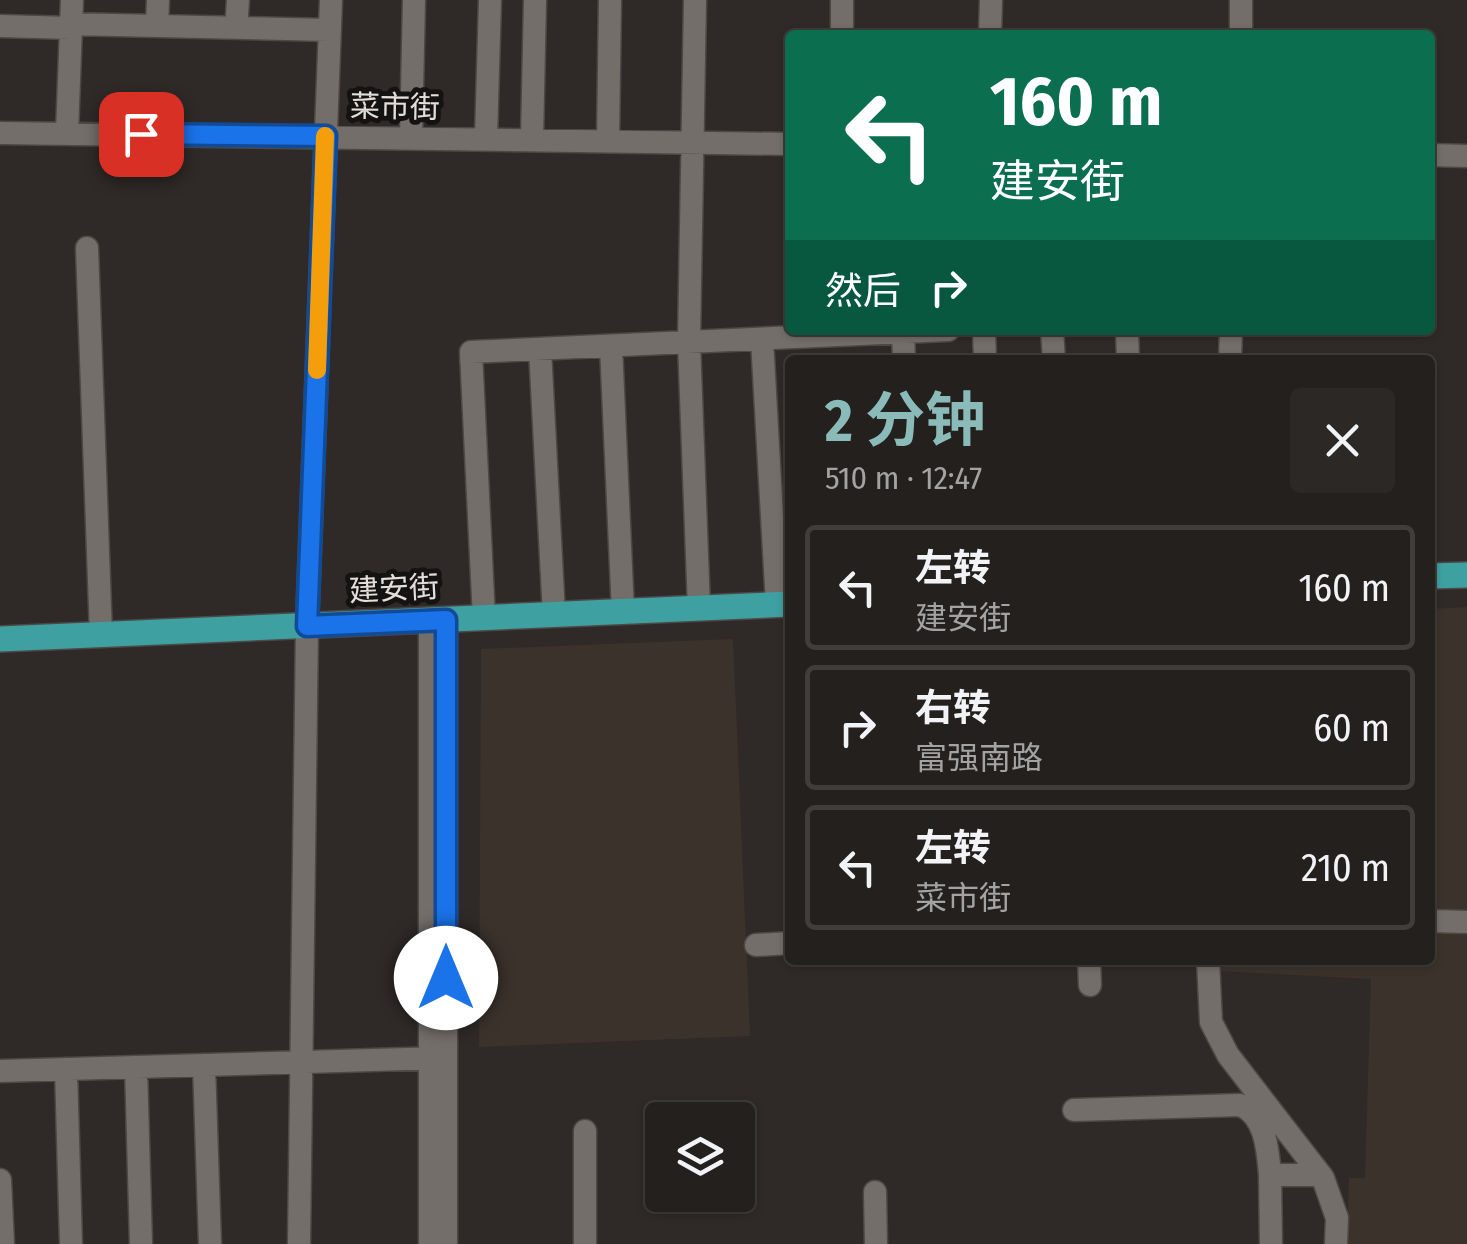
<!DOCTYPE html>
<html lang="zh">
<meta charset="utf-8">
<style>
:root{--surface:#23201d;--page:#2b2826;--text:#f1f3f6;--muted:#a3a3a4;--line:#403e3b;--accent:#8bbbb9}
body{margin:0;font-family:"Fira Sans Condensed","Noto Sans SC",sans-serif;background:var(--page);color:var(--text);height:100vh;display:flex;flex-direction:column;font-size:38px;white-space:nowrap}
*{box-sizing:border-box;margin:0}
p{font-size:32px;color:var(--muted)}
.icon{flex:none;width:55px;height:55px;fill:none;stroke:currentColor;stroke-width:2;stroke-linecap:round;stroke-linejoin:round}
.map{position:relative;flex:1;overflow:hidden}
.details{position:absolute;left:785px;top:355px;width:650px;height:610px;display:flex;flex-direction:column;background:var(--surface);border-radius:10px;box-shadow:0 2px 8px #0004,0 0 0 2px var(--line)}
.details>*{flex:none}
.banner{position:absolute;left:785px;top:30px;width:650px;height:305px;border-radius:10px;box-shadow:0 2px 8px #0004,0 0 0 2px var(--line);background:#0b6e4f;color:#fff;overflow:hidden}
.tools{position:absolute;left:645px;top:1102px;display:grid;gap:20px}
.tools a{display:grid;place-items:center;width:110px;height:110px;border-radius:10px;background:var(--surface);box-shadow:0 2px 8px #0004,0 0 0 2px var(--line);font-size:50px}
.pin{position:absolute;display:grid;place-items:center;width:85px;height:85px;color:#fff;margin:-42px;border-radius:20px;box-shadow:0 5px 15px #0006}
.me{position:absolute;width:110px;margin:-55px;rotate:0deg;stroke-linejoin:round;filter:drop-shadow(0 0 8px #0008)}
.turn{display:flex;align-items:center;gap:35px;height:210px;padding:0 40px;font-size:45px}
.turn .icon{width:130px;height:130px;stroke-width:2.5}
.turn b{display:block;font-size:70px;line-height:85px}
.then{display:flex;align-items:center;height:95px;padding:0 40px;background:#0003;gap:20px;font-size:38px}
.round{display:grid;place-items:center;flex:none;width:105px;height:105px;border-radius:10px;background:var(--page)}
.headline{display:flex;align-items:center;justify-content:space-between;height:170px;padding:0 40px}
h1{font-size:60px;font-weight:700;line-height:75px;color:var(--accent)}
ul{padding:0;list-style:none}
li{display:flex;align-items:center;gap:30px;height:125px;margin:0 20px 15px;padding:0 20px;border:5px solid var(--line);border-radius:10px}
li div{flex:1}
li b{display:block;font-size:38px}
li em{font-style:normal}
.map>svg:first-child{display:block}
</style>
<div class="map">
<svg width="1467" height="1244" viewBox="0 0 1467 1244">
<rect width="100%" height="100%" fill="#2f2a27"/>
<!-- built -->
<path fill="#3b322b" d="M1467 607V1244H1347L1349 1178H1365L1371 979 1217 971 1214 960H1430V609Z
M733 639 750 1036 479 1047 481 649Z"/>
<g fill="none" stroke-linecap="round" stroke-linejoin="round">
<!-- minor casing -->
<g stroke="#4c4845" stroke-width="25">
<path id="minor" d="M695 0 689 342 699 609
M237 15 238 0
M71 24 329 30
M0 26 71 28
M157 26 158 0
M842 35V0
M990 35 991 0
M1241 35V0
M0 133 790 144
M67 133 72 0
M411 137 414 0
M486 138 490 0
M532 139 535 0
M608 140 610 0
M1430 155 1467 156
M87 248 101 635
M984 330 985 360
M1052 330 1054 360
M1127 330 1128 360
M903 332 904 360
M762 339 777 605
M611 346 623 612
M540 349 554 615
M1230 360 1231 330
M484 618 471 352 948 330
M1430 921 1467 922
M756 945 790 943
M1089 960 1090 985
M1208 960 1211 1022 1228 1055 1323 1178 1337 1218 1336 1244
M204 1065 210 1244
M136 1067 141 1244
M66 1069 71 1244
M0 1071 441 1058
M1074 1110 1240 1105C1266 1115 1268 1152 1270 1175
M0 1180 3 1244
M875 1192 876 1244
M299 1244 307 626 331 0
M430 1244V620
M446 1244V620
M585 1244V1131
M1271 1244 1270 1175H1321"/>
</g>
<!-- major casing -->
<g stroke="#4c4845" stroke-width="28">
<path id="major" d="M1430 576 1467 575
M0 639 790 604"/>
</g>
<!-- minor -->
<use href="#minor" stroke="#736e6a" stroke-width="22"/>
<!-- major -->
<use href="#major" stroke="#3fa0a1" stroke-width="25"/>
</g>
<g fill="none" stroke-linecap="round" stroke-linejoin="round">
<!-- route casing -->
<g stroke="#114b97" stroke-width="25">
<path id="route" d="M141 134 326 136 307 626 446 620V978"/>
</g>
<!-- route -->
<use href="#route" stroke="#1a73e8" stroke-width="18"/>
<!-- slow -->
<path stroke="#f59e0b" stroke-width="18" d="M317 370 325 136"/>
</g>
<g text-anchor="middle" stroke-width="10" stroke-linejoin="round" paint-order="stroke">
<!-- street labels -->
<g font-size="30" fill="#e2dfdc" stroke="#151312">
<text transform="translate(395 107) rotate(1)" y="10">菜市街</text>
<text transform="translate(394 589) rotate(-3)" y="10">建安街</text>
</g>
</g>
</svg>
<div class="tools">
<a><svg class="icon" aria-label="layers" viewBox="0 0 24 24"><path d="M12 4l9 5-9 5-9-5zM3 14l9 5 9-5"/></svg></a>
</div>
<div class="pin" style="left:141px;top:134px;background:#d93025"><svg class="icon" aria-label="arrive" viewBox="0 0 24 24"><path d="M6 21V4h12l-3 4 3 4H6"/></svg></div>
<svg class="me" style="left:446px;top:978px" viewBox="-20 -20 40 40"><circle r="19" fill="#fff"/><path d="M0-13L10 11 0 6-10 11z" fill="#1a73e8"/></svg>
<div class="banner">
<div class="turn"><svg class="icon" aria-label="left" viewBox="0 0 24 24"><path d="M17 20v-9H6M10 6l-5 5 5 5"/></svg><div><b>160 m</b>建安街</div></div>
<div class="then">然后<svg class="icon" aria-label="right" viewBox="0 0 24 24"><path d="M7 20v-9h11M14 6l5 5-5 5"/></svg></div>
</div>
<section class="details">
<div class="headline"><div><h1>2 分钟</h1><p>510 m · 12:47</p></div><a class="round"><svg class="icon" aria-label="close" viewBox="0 0 24 24"><path d="M6 6l12 12M18 6L6 18"/></svg></a></div>
<ul>
<li><svg class="icon" aria-label="left" viewBox="0 0 24 24"><path d="M17 20v-9H6M10 6l-5 5 5 5"/></svg><div><b>左转</b><p>建安街</p></div><em>160 m</em></li>
<li><svg class="icon" aria-label="right" viewBox="0 0 24 24"><path d="M7 20v-9h11M14 6l5 5-5 5"/></svg><div><b>右转</b><p>富强南路</p></div><em>60 m</em></li>
<li><svg class="icon" aria-label="left" viewBox="0 0 24 24"><path d="M17 20v-9H6M10 6l-5 5 5 5"/></svg><div><b>左转</b><p>菜市街</p></div><em>210 m</em></li>
</ul>
</section>
</div>
